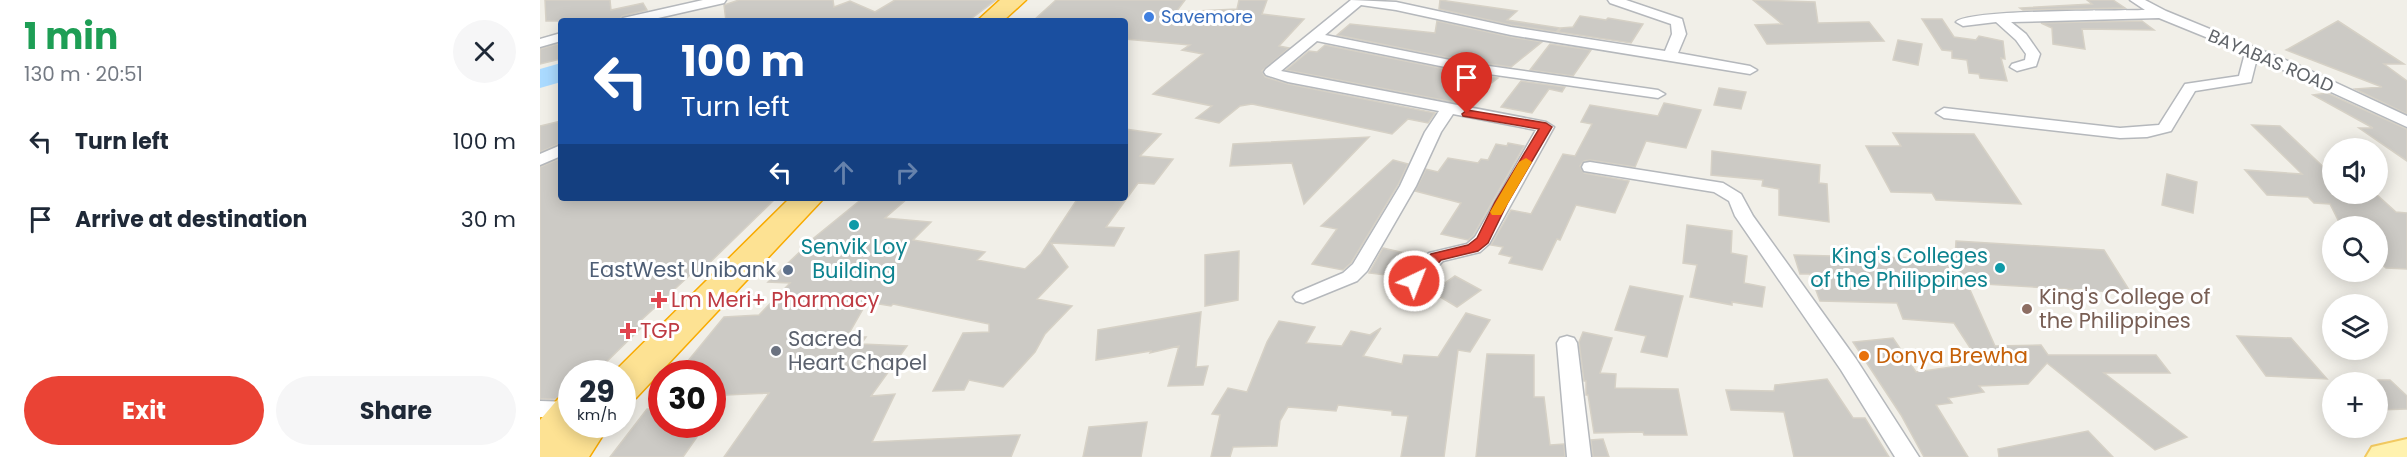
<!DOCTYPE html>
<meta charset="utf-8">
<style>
:root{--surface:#fff;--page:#f6f6f7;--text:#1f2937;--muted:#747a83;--accent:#ea4335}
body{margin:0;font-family:Poppins,sans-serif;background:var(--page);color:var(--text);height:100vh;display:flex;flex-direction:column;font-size:22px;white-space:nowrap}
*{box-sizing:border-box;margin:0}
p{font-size:20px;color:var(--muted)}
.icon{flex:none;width:33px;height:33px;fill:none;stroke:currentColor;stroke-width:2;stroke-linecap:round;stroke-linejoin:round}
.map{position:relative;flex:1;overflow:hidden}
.panel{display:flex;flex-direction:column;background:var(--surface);width:540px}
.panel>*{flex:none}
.banner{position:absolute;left:18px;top:18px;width:570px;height:183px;border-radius:6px;box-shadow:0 3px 15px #0003;background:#1a4fa0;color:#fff;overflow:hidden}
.buttons{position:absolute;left:1782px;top:138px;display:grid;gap:12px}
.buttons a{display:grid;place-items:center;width:66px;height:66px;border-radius:50%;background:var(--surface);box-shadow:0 3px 15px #0003;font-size:30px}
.speed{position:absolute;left:18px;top:360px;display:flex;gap:12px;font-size:30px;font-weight:700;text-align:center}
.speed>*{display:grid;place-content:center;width:78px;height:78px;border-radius:50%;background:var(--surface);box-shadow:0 3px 15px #0003;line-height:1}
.speed small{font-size:15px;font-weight:400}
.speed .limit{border:9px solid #d22;background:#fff;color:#111}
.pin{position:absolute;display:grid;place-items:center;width:51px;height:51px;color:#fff;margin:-62px -26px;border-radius:50% 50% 50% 0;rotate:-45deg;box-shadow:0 0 6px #0007}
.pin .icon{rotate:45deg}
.me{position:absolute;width:66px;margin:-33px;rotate:43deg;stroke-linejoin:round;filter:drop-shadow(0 0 4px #0008)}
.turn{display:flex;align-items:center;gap:21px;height:126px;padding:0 24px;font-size:27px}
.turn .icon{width:78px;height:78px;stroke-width:2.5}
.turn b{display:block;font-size:42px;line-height:51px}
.lanes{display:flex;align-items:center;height:57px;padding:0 24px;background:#0003;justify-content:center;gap:30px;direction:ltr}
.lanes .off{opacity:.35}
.round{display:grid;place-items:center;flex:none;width:63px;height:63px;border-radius:32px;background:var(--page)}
.overview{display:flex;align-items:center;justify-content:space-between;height:102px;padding:0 24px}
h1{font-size:36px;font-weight:700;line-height:45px;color:#1e9e55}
.primary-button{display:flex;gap:12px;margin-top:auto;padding:12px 24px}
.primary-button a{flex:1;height:69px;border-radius:36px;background:var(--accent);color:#fff;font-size:24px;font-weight:700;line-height:69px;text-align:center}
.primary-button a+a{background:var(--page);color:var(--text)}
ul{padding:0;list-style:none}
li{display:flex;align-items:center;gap:18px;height:78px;padding:0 24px}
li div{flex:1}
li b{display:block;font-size:22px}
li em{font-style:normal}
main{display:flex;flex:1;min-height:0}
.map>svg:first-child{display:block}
</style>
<main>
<section class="panel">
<div class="overview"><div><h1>1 min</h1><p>130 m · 20:51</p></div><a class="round"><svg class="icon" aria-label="close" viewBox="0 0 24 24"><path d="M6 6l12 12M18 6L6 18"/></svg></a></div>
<ul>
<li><svg class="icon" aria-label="left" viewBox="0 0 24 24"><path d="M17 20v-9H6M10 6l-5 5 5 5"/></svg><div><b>Turn left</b></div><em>100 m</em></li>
<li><svg class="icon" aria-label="arrive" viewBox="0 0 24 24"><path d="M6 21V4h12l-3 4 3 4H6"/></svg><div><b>Arrive at destination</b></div><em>30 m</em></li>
</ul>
<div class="primary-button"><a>Exit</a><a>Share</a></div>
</section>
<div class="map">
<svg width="1867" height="457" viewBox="0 0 1867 457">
<rect width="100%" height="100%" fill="#f1efe8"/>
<!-- water -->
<path fill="#aadaff" d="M21 63V82L0 88V69Z"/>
<!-- building -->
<path fill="#cccac5" stroke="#d6d1c6" stroke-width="1.5" d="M5 0H70L71 10 103 3 107 10 82 16 79 21H6Z
M199 0H293L294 7 310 1 335 12 355 0H456L428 21H186L184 5Z
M516 0H645L636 12 697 9 699 0H727L722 14 764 19 739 46 749 48 722 71 725 77 748 84 895 113 888 123 868 119 852 134 712 104 700 106 679 123 656 118 672 106 613 94 663 54 642 50 650 45 585 39V21H493Z
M900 0 977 11 967 20 1020 28 1016 32 971 25 899 9Z
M1213 0 1275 2 1278 23 1329 22 1344 41 1227 44 1215 25 1242 24Z
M1547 0H1573L1585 8 1483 10 1480 8 1552 4Z
M1040 16 1066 20 1068 18 1103 24 1091 43 1018 32 1021 28 1033 27Z
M1382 19H1402L1414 37 1436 40 1439 36 1463 41 1465 59 1461 58 1467 81 1440 78 1439 74 1429 73 1427 60 1412 58V51L1402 50Z
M897 21 971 37 1002 42 971 67 920 60 797 35 810 24 895 33Z
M1602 21 1614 30 1542 29 1545 49 1513 44 1512 28 1501 23Z
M1798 21 1864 64H1844L1867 81V114L1815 89 1842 87 1746 50Z
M1358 40 1382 44 1378 65 1353 60Z
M21 43V59L0 64V49Z
M1010 44 1051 50 1033 76 990 70Z
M785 45 920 72 958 78 924 104 746 70 769 51 777 52Z
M981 81 1025 87 1022 92 1009 89 992 113 961 107Z
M1179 88 1206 92 1201 109 1174 105Z
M1787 93 1867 129V161L1819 128H1833L1773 95Z
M1124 103 1161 110 1146 148 1106 141 1095 167 1050 160 1044 161 1040 166 1044 173 1089 181 1075 213 1036 205 1020 240 1017 239 1002 270 969 263 972 257 959 254 963 247 951 245 971 210 991 214 1023 154 1035 156 1052 124 1041 122 1050 105 1118 116Z
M21 121V143L0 152V126Z
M1712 125 1740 126 1792 175V194H1836L1856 212 1867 213V269L1846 268 1838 261V226H1801L1790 204 1774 203 1768 197 1727 195 1705 170 1762 174Z
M585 129 621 134 600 156 633 159 614 184 598 183 566 227 584 228 574 246 511 243 528 267 497 299 532 306 505 334 495 352 463 387 429 380 424 390 393 391 423 333 449 332V324L353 304 351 306 327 302 307 337H326L321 344 367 346 331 396 355 394 332 442 480 435 471 457H184L229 393 186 395 172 415V374H144L150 367H143L184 317 219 315 250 283 228 282 266 246H264L323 198H368L345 218 391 222 373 240 445 252 437 260 485 269 501 254 538 198H585Z
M1353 133 1434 134 1481 204 1396 200 1392 193 1351 192 1326 146H1361Z
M829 137 764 204 752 163 690 166 693 144Z
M968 143 984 146 933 236 928 240 901 234 921 203 875 191 886 169 898 172 908 158 938 163 941 159 948 160 956 144 967 146Z
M1172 151 1280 165 1279 183 1287 184 1289 222 1239 215V189L1222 186 1223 180 1171 175Z
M21 158V198L209 200 212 198H236L157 275H150L97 324 104 325 54 374H32V393L15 399H0V167Z
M853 160 868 164 858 185 811 263 803 270 772 264 797 229 781 226Z
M1627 174 1657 182 1653 213 1622 205Z
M1147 225 1192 231 1191 253 1207 256 1204 283 1225 287 1222 307 1192 302V305L1150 297 1157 265 1143 263Z
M1416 241 1564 250 1591 293 1427 283 1455 346 1501 345 1508 355H1616L1630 373H1564L1647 437 1615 450 1507 363 1488 384 1439 386 1444 392 1408 398 1412 403 1396 405 1428 457H1384L1361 415 1313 342 1353 338 1376 372 1440 363 1414 323 1363 319 1357 303 1280 301 1270 274H1260L1254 255 1415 259Z
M843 248 882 257 862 277 829 273Z
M699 251 698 300 665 306V255Z
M915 276 941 290 917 307 892 292Z
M1090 286 1143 296 1127 357 1101 352 1106 336 1075 330Z
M661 312 656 367 668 366 663 385 628 386 639 346 610 353 611 351 556 360 558 330Z
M926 313 950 320 930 352 918 350 904 457H861L868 416 852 415V411L798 405 796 411 748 407 740 421 737 446 693 447 690 457H671L680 415 672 414 688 388 707 392 727 342 739 321 775 327 766 343 802 346 811 331 830 335 841 328 823 356 862 364 864 355 898 357Z
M1043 332 1072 338 1060 373 1076 374 1075 388 1138 389 1147 435H1104L1103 432 1054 433 1048 395H1046V381H1044L1039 342Z
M1697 336 1751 338 1787 379 1726 376Z
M947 354 994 355V397H1004L1010 445 1024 444 1025 457H936Z
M1287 379 1313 418H1325L1349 457H1254L1244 412 1191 410 1186 390 1234 391 1235 385Z
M1838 380H1850L1867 396V409L1838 410Z
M107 409H122V424H166L143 457H70Z
M607 422 601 457H543L549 427Z
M1548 431 1573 457H1459L1458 449Z
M1063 439 1069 457H1053L1051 440Z"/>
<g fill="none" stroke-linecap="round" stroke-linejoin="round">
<!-- street casing -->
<g stroke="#b5b8bc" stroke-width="3">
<path id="street" d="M163 0H186L184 3 105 21H81L83 18Z
M811 0 856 2 971 27 1125 51 1132 34 1131 24 1070 3 1068 0H1086L1142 19 1146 34 1138 53 1210 66 1217 70 1210 74 971 35 856 10 821 5 785 35 920 62 1118 90 1125 94 1118 98 920 70 777 41 741 71 1006 122 1014 127 949 244 940 252 903 261 876 288H862L859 284 862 280 889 253 927 244 935 237 996 130 913 114 901 132 876 186 827 271 817 281 763 303 756 301 753 297 756 293 803 273 813 264 860 186 885 132 899 111 748 82 726 75 724 72 726 69Z
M1590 0H1605L1626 11 1760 66 1867 116V127L1717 58 1711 82 1655 91 1631 131 1607 137 1580 138 1404 118 1396 113 1404 108 1580 128 1619 125 1645 84 1699 76 1705 53 1619 18 1471 22 1486 34 1500 54 1496 66 1477 71 1470 67 1472 64 1485 60 1486 54 1476 40 1456 22 1423 26 1416 22C1429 9 1578 11 1605 10Z
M21 33V41L0 47V39Z
M21 145V156L0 165V154Z
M1050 162 1183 183 1201 194 1213 216 1316 359 1379 457H1355L1301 370 1195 216 1189 201 1174 192 1044 171 1042 167 1044 163Z
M1027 336 1034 338 1037 343 1051 457H1027L1017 343 1020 338Z
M0 401 32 402V418L0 417Z"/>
</g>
<!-- primary casing -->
<g stroke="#f2c960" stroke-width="4">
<path id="primary" d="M1867 439V457H1826L1832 447Z"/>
</g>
<!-- highway casing -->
<g stroke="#f9ab00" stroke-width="3">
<path id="highway" d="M460 0H486L463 21H437Z
M250 198H284L96 398 82 402V374H72Z
M32 395V424H70L49 457H0V420L18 399Z"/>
</g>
<!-- street -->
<use href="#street" fill="#fff" fill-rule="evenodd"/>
<!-- primary -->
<use href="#primary" fill="#fff2af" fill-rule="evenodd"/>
<!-- highway -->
<use href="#highway" fill="#fde293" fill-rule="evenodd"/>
</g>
<!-- route -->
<path fill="#ea4335" stroke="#982c22" stroke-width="1.5" d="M927 110 1006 123 1012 127 968 202 948 243 938 251 901 260 880 284H869L867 281 869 277 891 254 928 245 937 238 955 202 999 129 923 116 922 114Z"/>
<!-- slow -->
<path fill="#f59e0b" d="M986 158 992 162 963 212 961 215H952L950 212 979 162Z"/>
<!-- markers -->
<circle fill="#3f7fe0" stroke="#fff" stroke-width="2" cx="609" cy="17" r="6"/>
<g fill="#0f9aa8" stroke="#fff" stroke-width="2">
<circle cx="314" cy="225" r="6"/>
<circle cx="1460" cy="268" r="6"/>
</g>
<circle fill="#5c6f8a" stroke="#fff" stroke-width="2" cx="248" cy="270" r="6"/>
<g fill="#e0444e" stroke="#fff" stroke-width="2">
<path d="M116 291h6v6h6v6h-6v6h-6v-6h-6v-6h6z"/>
<path d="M85 322h6v6h6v6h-6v6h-6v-6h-6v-6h6z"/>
</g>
<circle fill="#8d6e63" stroke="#fff" stroke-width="2" cx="1487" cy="309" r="6"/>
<circle fill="#6b7280" stroke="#fff" stroke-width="2" cx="236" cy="351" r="6"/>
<circle fill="#e8710a" stroke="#fff" stroke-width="2" cx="1324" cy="356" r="6"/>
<g text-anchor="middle" stroke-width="6" stroke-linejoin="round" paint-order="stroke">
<!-- far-shop labels -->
<g font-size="18" fill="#366cbe" stroke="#fff" text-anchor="start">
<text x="621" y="23">Savemore</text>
</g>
<!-- far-street labels -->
<g font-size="18" fill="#5f6368" stroke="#fff">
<text transform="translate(1731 61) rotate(23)" y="6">BAYABAS ROAD</text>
</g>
<!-- culture labels -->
<g font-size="21" fill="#0d838f" stroke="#fff">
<text x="314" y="254">Senvik Loy<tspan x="314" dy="24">Building</tspan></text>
<text x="1448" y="263" text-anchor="end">King's Colleges<tspan x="1448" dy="24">of the Philippines</tspan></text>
</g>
<!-- service labels -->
<g font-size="21" fill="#4e5e75" stroke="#fff" text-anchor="end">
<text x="236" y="277">EastWest Unibank</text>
</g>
<!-- education labels -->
<g font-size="21" fill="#785e54" stroke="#fff" text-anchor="start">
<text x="1499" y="304">King's College of<tspan x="1499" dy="24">the Philippines</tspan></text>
</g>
<!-- health labels -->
<g font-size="21" fill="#be3a42" stroke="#fff" text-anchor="start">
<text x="131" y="307">Lm Meri+ Pharmacy</text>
<text x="100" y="338">TGP</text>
</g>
<!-- worship labels -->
<g font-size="21" fill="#5b616d" stroke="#fff" text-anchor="start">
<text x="248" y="346">Sacred<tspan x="248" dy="24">Heart Chapel</tspan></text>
</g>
<!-- food labels -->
<g font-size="21" fill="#c56008" stroke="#fff" text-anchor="start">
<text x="1336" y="363">Donya Brewha</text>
</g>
</g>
</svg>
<div class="buttons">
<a><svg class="icon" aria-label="sound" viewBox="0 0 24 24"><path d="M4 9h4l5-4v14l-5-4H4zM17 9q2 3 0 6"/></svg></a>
<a><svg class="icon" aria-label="search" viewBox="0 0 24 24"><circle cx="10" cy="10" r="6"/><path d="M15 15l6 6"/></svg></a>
<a><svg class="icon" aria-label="layers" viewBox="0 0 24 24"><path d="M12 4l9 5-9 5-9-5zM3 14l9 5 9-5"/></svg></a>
<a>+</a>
</div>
<div class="speed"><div>29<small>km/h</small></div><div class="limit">30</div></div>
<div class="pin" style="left:927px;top:114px;background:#d93025"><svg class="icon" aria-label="arrive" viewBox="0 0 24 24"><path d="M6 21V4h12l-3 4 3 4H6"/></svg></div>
<svg class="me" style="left:874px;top:281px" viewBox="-20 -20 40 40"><circle r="17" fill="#ea4335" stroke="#fff" stroke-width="3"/><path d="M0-11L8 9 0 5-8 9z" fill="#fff"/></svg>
<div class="banner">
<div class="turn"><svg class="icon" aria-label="left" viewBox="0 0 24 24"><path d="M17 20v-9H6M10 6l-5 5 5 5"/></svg><div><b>100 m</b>Turn left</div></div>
<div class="lanes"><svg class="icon" aria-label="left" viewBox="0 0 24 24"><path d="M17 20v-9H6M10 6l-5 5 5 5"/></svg><svg class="icon off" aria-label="ahead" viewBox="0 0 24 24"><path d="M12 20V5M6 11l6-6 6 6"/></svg><svg class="icon off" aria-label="right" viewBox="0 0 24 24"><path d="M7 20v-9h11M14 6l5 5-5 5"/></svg></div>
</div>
</div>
</main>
